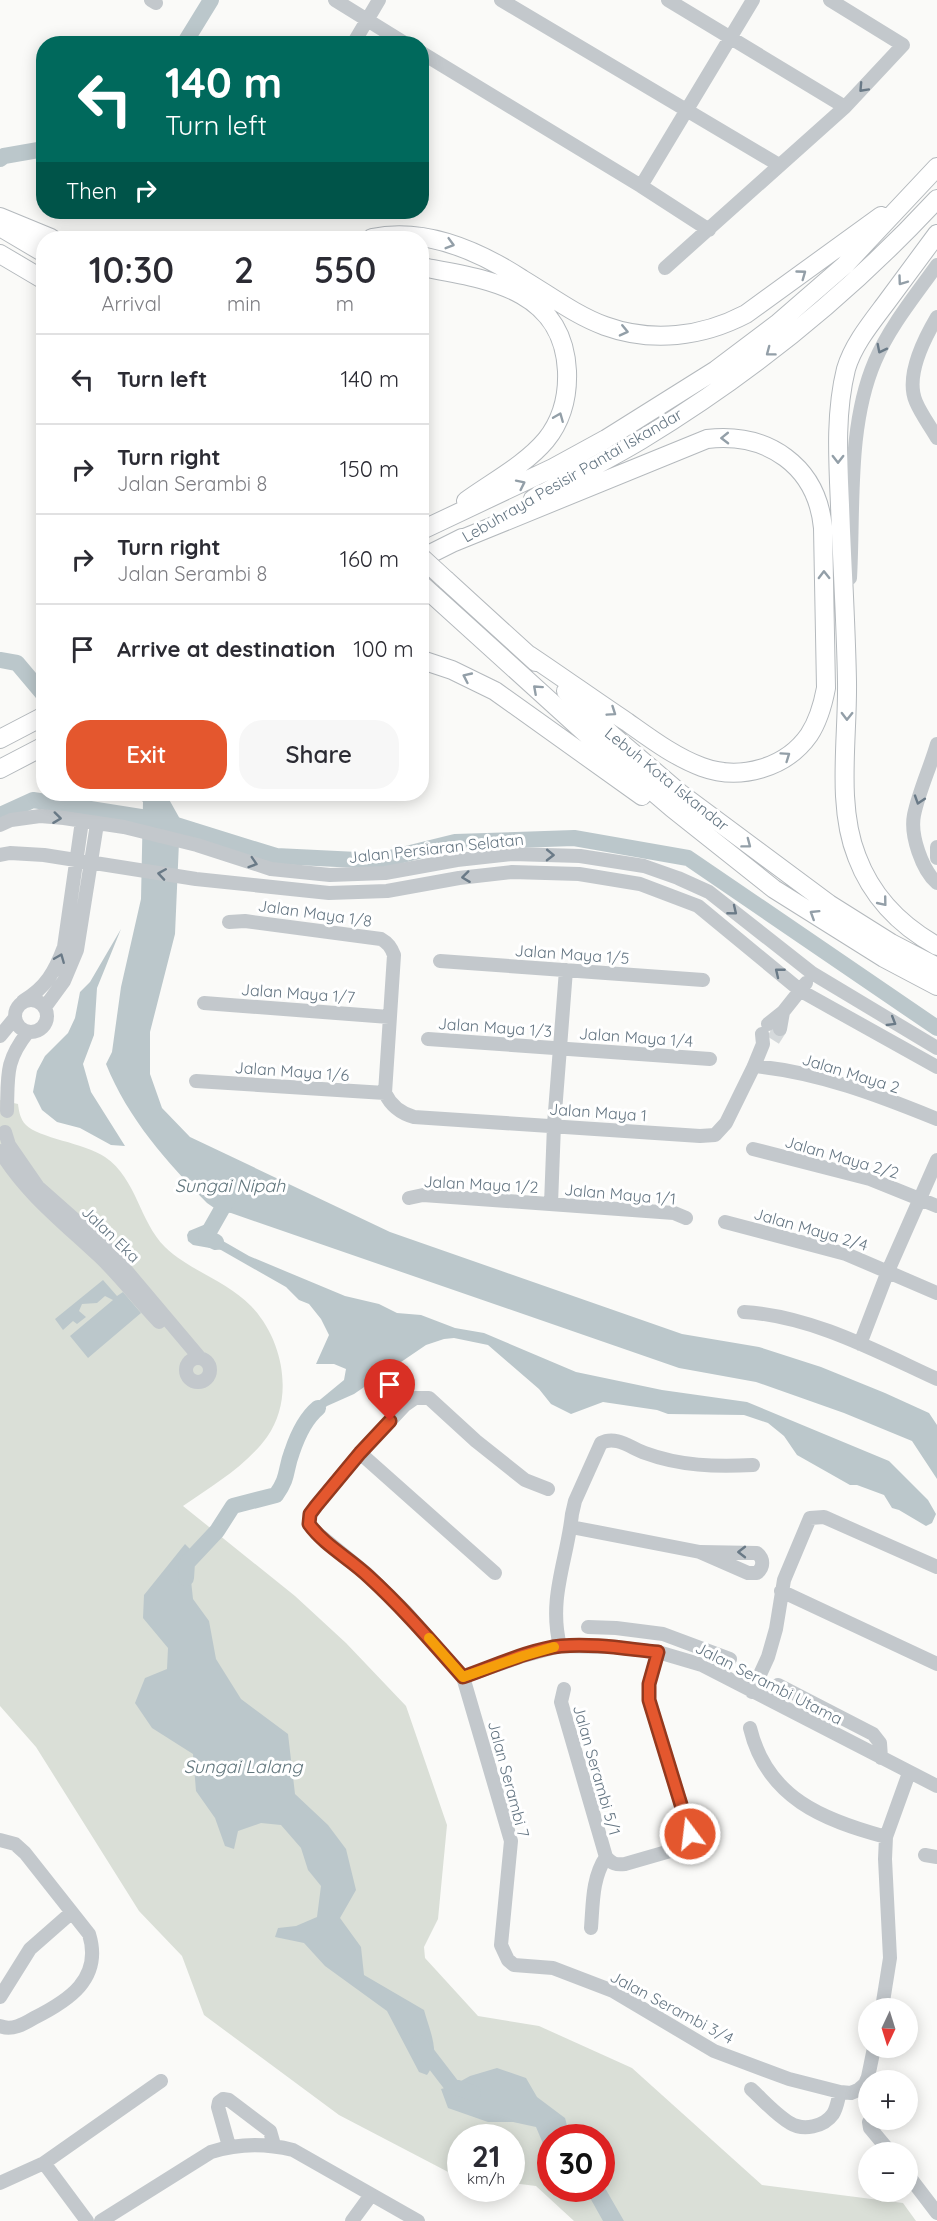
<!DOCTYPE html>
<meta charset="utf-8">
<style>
:root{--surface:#fff;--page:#f7f7f7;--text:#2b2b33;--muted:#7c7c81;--line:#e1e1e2;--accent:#e4572e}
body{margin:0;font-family:Quicksand,sans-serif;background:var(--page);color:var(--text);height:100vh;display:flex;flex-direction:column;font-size:22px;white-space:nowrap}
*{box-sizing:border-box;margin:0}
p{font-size:20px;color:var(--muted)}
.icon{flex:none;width:33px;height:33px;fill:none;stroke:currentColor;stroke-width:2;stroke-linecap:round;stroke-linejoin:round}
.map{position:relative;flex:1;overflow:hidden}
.side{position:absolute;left:36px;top:231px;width:393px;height:570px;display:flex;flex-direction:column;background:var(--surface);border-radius:24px;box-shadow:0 3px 15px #0003}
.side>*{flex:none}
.hud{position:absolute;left:36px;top:36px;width:393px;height:183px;border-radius:24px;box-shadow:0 3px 15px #0003;background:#00695c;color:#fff;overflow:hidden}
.needle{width:39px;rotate:184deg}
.fabs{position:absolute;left:858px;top:1998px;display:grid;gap:12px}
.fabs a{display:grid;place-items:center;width:60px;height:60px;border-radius:50%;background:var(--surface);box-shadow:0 3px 15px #0003;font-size:30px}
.speed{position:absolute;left:447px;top:2124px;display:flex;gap:12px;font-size:30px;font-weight:700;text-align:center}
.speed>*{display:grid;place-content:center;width:78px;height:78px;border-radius:50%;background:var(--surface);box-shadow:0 3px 15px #0003;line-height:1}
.speed small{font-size:15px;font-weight:400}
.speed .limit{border:9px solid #d22;background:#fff;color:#111}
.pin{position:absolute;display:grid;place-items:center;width:51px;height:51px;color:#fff;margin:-62px -26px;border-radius:50% 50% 50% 0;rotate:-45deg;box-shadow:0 0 6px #0007}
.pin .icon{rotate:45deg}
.me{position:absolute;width:66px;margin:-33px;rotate:345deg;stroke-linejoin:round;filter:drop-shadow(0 0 4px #0008)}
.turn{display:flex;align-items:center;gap:21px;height:126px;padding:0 30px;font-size:27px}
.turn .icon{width:78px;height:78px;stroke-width:2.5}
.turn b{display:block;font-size:42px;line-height:51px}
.then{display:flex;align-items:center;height:57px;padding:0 30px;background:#0003;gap:12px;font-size:22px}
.eta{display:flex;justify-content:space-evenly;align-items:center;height:102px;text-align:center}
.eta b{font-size:36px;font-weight:600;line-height:42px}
.cta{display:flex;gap:12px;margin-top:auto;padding:12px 30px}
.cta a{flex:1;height:69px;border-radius:24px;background:var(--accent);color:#fff;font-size:24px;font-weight:600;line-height:69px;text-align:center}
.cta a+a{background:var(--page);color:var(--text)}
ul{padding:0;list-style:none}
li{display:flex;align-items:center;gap:18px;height:90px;padding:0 30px;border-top:2px solid var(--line)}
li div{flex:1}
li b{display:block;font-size:22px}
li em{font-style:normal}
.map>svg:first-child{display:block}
</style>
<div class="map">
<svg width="937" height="2221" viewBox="0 0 937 2221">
<rect width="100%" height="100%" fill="#fafaf8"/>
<!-- green -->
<path fill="#dadfd7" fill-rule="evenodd" d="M0 1100 18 1104C19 1111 20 1119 26 1125 38 1138 85 1143 105 1157 137 1179 139 1221 165 1247 190 1271 227 1281 251 1306 283 1339 295 1398 267 1437 246 1466 212 1486 183 1506L295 1596 346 1643 406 1706 447 1825 438 1919 424 1947 425 1958 478 2016 539 2026 632 2068 762 2185 903 2203 916 2221H574L536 2186 512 2183V2138H460V2175L452 2174 339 2115 204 2015 182 1956 139 1911 36 1747 0 1706ZM550 2138H602V2188H550Z"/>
<!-- water -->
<path fill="#bbc7cb" d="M135 794H166L180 819 175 934 150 1032V1074L162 1108 190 1137 390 1232 682 1334 759 1347 821 1367 885 1393 929 1413 937 1425V1479L912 1441 844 1413 756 1382 679 1368 231 1213 220 1212 207 1203C167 1162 128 1119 106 1064L112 1052 121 987 141 899 143 802Z
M121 929 97 988 94 1035 83 1064 91 1092 125 1146 111 1145 80 1128 57 1122 42 1110 33 1092 37 1071 45 1056 68 1033 75 1018 80 992 90 982Z
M206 1224 215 1229 216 1237 249 1256 345 1296 379 1304 397 1313 421 1315 455 1328 484 1333 576 1372 662 1390 747 1402 889 1461 928 1500 936 1514 932 1523 926 1526 899 1510 892 1508 884 1495 857 1485H850L797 1455 784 1436 768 1423 744 1415 668 1414 657 1410 603 1402 571 1414 551 1404 539 1389 488 1345 454 1338 444 1339 426 1345 354 1394 327 1406 306 1425 310 1408 344 1380 346 1369 334 1364H316L329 1335 321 1319 309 1304 299 1300 286 1287 221 1250 193 1245 188 1241 187 1235 189 1231Z
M103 1280 117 1296 123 1292 141 1313 88 1358 70 1336 113 1300 105 1296 97 1303 82 1304 79 1311 86 1317 77 1324 73 1321 63 1330 55 1319Z
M185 1544 193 1552 190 1571 193 1599 209 1621 216 1659 241 1699 288 1734 295 1794 328 1825 346 1849 356 1890 340 1918 361 1947 364 1975 424 2010C430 2032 442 2055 427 2075L419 2072 387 2011 325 1966 304 1943 275 1937 278 1928 296 1926 317 1917 321 1886 308 1870 301 1848 281 1825 261 1823 238 1831 234 1849 225 1846 215 1818 196 1791 193 1754 152 1728 135 1703 145 1678 167 1669 168 1648 143 1618 144 1595Z
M497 2068 526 2078 537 2097 565 2118 570 2137 550 2138V2160L536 2127 513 2122H488L448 2108 441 2089 452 2086 470 2076Z
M602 2184 605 2188 624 2221H603L589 2196 581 2189 602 2188Z"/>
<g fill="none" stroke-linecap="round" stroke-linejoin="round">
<!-- river -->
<path stroke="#bbc7cb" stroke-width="16" d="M184 44 211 0
M0 159 4 156 44 149
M0 660 17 663 44 695
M0 815 33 800 160 820 276 856 378 861 455 842 574 838 688 858 937 1028
M216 1242 206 1237 231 1193
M186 1578 187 1563 217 1531 233 1506 276 1495C289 1477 285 1470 292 1452 297 1437 306 1418 318 1408
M419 2043 452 2086 473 2093"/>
<!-- minor-tunnel -->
<path stroke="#d5d9db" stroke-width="14" stroke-dasharray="14 7" stroke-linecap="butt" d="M773 1040 780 1029"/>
<!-- highway casing -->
<g stroke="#b4b9bd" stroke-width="20">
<path id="highway" d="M0 217 51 238
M0 227 44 253
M937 234C920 257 903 280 886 303 871 323 853 345 846 369 835 413 838 460 840 505 842 564 846 623 847 682 848 738 836 805 857 857 872 897 901 926 937 946
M372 238C424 227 479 251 522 279 549 295 575 315 605 326 652 343 702 337 746 314L881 216
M0 254 44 280
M422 267C486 279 563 288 567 371 568 396 562 420 546 440 525 465 492 482 466 501
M533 499C569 479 606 461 641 440 750 374 850 293 937 199
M422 530 553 468 606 439 716 370 777 324 845 265 937 167
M452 543 707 439C768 432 817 466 823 528L826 688C823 704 819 720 809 735 786 768 740 781 702 767 675 757 651 739 627 722 594 700 562 677 529 655
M422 558 462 538
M446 580 536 662
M422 585 603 749 672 808 774 889 884 958 937 986
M422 660 452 670 495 691 642 796
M566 691 612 735 681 794 829 904 891 943 937 967
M0 739 44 716
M0 769 44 746"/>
</g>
<!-- minor -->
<path stroke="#c3c8cc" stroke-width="14" d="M151 0 156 3
M335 0 406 44
M501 0 779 165
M668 0 845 107
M353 44 379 0
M422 53 641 186 709 230
M641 186 753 0
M665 268 845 107 903 45 830 0
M937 317C924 339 905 377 916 402 921 414 930 426 937 438
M850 578C854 508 847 426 875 361 890 326 915 296 937 265
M937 744C930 768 919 791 914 815 910 835 922 870 937 883
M0 825 11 820 40 816 64 818 124 827 197 845 271 869 330 875 385 873 457 860 512 854 580 856 644 866 678 878 709 892 812 973 937 1048
M937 847V858
M0 855 10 853 44 855 196 879 329 893 387 891 459 878 512 872 579 874 640 884 698 906 801 991 937 1067
M229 922 245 921 381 939C388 943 391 947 394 955L385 1093C391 1106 400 1113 414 1117L700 1136 715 1135 726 1123 754 1066 763 1044 762 1034
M440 961 703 980
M15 1016a16 16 0 1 1 32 0a16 16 0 1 1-32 0Z
M23 1001C46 988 55 971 64 947L82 821
M204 1003 389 1017
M45 1007 64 981 77 950 97 824
M768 1024 783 1012 806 983
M780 1029 783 1012
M0 1036 14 1019
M428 1039 710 1059
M754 1066C818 1072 878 1095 937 1119
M196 1081 385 1093
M7 1111C8 1075 5 1061 28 1032
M5 1132 9 1145 38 1187 108 1249 200 1358
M753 1149 870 1179 937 1206
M0 1151C26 1194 64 1223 100 1257 121 1277 139 1301 159 1322
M409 1198 423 1195 674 1213 686 1218
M551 1204 554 1125 566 970
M725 1222 846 1254 937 1293
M744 1312C812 1316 876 1351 937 1379
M860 1344 888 1271 937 1160
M186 1370a12 12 0 1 1 24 0a12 12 0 1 1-24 0Z
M360 1453 495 1573
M548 1489 525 1480 476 1441 429 1398H415L405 1405 360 1453 316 1506 310 1514 309 1524 317 1533 367 1574 406 1612 463 1677 511 1841 501 1945 508 1960 514 1965 553 1968 613 1991 714 2051 789 2079 840 2092 851 2093 858 2090 865 2084 868 2077 874 2048
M571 1527 700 1552 757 1553C764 1559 764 1567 757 1573H748L700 1552
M781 1591 937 1664
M588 1627 616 1628 663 1634 730 1659
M560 1646C548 1598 567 1561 572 1514L575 1501 601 1443C616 1435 631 1448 645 1453 680 1466 716 1467 753 1465
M463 1677 523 1656 560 1646 614 1647 658 1652 702 1665 937 1786
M778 1685 873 1734 880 1743 881 1758
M564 1689 561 1702 606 1857C612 1864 616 1865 625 1864L677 1849 688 1842 690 1834 649 1700V1684L658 1652
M752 1692 768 1657 776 1629 784 1580 810 1518 824 1517 937 1567
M750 1728C767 1798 823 1820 886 1837
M0 1840 15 1844 25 1853 89 1934C103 1979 68 2001 34 2018 24 2024 12 2031 0 2026
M925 1855 937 1857
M591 1928C593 1903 592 1878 606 1857
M0 1997 30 1949 71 1913
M882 2008 890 1958 885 1859 886 1837 909 1773
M751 2089C763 2100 776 2115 790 2123 803 2131 824 2127 833 2114 837 2108 838 2099 840 2092
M869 2122 870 2128 890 2152
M229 2146 218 2107 219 2102 223 2099 229 2100 270 2131 274 2145
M44 2163 87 2221
M908 2175 937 2213
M0 2183 44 2163 161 2081
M101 2221 211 2152C239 2143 265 2143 293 2150L418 2221
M352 2221 371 2195"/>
<!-- highway -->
<use href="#highway" stroke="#fff" stroke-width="18"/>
<!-- highway-bridge casing -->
<g stroke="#b4b9bd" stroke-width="20" stroke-linecap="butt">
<path id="highway-bridge" d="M422 558 446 580"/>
</g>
<!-- highway-bridge -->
<use href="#highway-bridge" stroke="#fff" stroke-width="18"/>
</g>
<!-- one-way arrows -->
<defs><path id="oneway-chevron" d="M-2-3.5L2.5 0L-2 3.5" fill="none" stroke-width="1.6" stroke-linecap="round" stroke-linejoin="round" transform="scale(1.5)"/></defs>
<g stroke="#6a7a87">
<use href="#oneway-chevron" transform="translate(863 88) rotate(133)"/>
<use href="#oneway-chevron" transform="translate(881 349) rotate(117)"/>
<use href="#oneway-chevron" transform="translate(919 800) rotate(108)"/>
<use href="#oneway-chevron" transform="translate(57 818) rotate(7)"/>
<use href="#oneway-chevron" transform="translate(550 855) rotate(1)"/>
<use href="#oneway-chevron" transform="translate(253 863) rotate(18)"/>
<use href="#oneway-chevron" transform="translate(162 874) rotate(-171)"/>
<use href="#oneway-chevron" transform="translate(466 877) rotate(173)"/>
<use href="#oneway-chevron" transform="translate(733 911) rotate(39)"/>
<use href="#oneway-chevron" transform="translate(60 958) rotate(-68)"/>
<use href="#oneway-chevron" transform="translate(779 972) rotate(-141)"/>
<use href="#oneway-chevron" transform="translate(892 1022) rotate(31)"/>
<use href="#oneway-chevron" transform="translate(742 1552) rotate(-180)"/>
</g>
<g stroke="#939fa8">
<use href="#oneway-chevron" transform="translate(450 244) rotate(16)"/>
<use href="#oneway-chevron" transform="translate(802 274) rotate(-36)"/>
<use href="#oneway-chevron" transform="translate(902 281) rotate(126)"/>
<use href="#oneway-chevron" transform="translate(624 331) rotate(13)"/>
<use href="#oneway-chevron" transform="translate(770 352) rotate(143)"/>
<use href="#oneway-chevron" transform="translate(559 417) rotate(-68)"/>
<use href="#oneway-chevron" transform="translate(725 438) rotate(179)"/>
<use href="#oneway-chevron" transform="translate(838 459) rotate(90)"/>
<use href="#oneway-chevron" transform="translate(521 484) rotate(-26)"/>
<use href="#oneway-chevron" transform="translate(824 575) rotate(-91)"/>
<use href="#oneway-chevron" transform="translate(467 677) rotate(-155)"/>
<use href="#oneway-chevron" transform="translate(537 689) rotate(-138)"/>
<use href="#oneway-chevron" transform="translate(612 712) rotate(34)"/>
<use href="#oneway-chevron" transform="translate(847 716) rotate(91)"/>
<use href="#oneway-chevron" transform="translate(786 756) rotate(-35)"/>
<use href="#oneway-chevron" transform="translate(747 844) rotate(37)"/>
<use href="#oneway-chevron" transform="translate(883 902) rotate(51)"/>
<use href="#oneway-chevron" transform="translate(814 914) rotate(-148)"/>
</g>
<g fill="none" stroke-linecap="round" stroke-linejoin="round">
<!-- route casing -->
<g stroke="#94391e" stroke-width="15">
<path id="route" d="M390 1421 360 1453 316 1506 310 1514 309 1524C324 1545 349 1558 368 1576 402 1607 432 1642 463 1677 492 1667 531 1649 561 1646 592 1643 627 1649 658 1652L649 1684V1700L690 1834"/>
</g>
<!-- route -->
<use href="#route" stroke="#e4572e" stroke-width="10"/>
<!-- slow -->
<path stroke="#f59e0b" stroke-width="10" d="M429 1638 463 1677 523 1656 554 1647"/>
</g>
<g text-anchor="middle" stroke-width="6" stroke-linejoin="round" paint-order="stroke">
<!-- street labels -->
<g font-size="16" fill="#657683" stroke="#fff">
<text transform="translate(572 475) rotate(-30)" y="6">Lebuhraya Pesisir Pantai Iskandar</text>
<text transform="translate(667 779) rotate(39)" y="6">Lebuh Kota Iskandar</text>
<text transform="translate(436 848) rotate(-6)" y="6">Jalan Persiaran Selatan</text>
<text transform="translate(315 913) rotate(8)" y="6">Jalan Maya 1/8</text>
<text transform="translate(572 954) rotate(4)" y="6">Jalan Maya 1/5</text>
<text transform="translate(298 993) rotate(4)" y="6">Jalan Maya 1/7</text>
<text transform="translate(495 1027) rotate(4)" y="6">Jalan Maya 1/3</text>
<text transform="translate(636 1037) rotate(4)" y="6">Jalan Maya 1/4</text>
<text transform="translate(292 1071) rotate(4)" y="6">Jalan Maya 1/6</text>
<text transform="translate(851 1073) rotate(17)" y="6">Jalan Maya 2</text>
<text transform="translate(598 1112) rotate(4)" y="6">Jalan Maya 1</text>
<text transform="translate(842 1157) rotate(16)" y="6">Jalan Maya 2/2</text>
<text transform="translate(481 1184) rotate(3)" y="6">Jalan Maya 1/2</text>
<text transform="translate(620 1194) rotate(5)" y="6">Jalan Maya 1/1</text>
<text transform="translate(811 1229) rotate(16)" y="6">Jalan Maya 2/4</text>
<text transform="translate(111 1234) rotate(44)" y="6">Jalan Eka</text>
<text transform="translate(769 1683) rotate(27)" y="6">Jalan Serambi Utama</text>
<text transform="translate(597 1770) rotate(74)" y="6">Jalan Serambi 5/1</text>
<text transform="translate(509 1779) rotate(75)" y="6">Jalan Serambi 7</text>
<text transform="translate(672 2007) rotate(28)" y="6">Jalan Serambi 3/4</text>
</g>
<!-- water labels -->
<g font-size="18" font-style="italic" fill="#60757c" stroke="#fff">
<text x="230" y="1192">Sungai Nipah</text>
<text x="243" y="1773">Sungai Lalang</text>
</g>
</g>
</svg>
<div class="fabs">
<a><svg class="needle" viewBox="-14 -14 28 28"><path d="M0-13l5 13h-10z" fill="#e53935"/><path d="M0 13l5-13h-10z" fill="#7c7c81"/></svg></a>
<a>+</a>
<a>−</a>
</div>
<div class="speed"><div>21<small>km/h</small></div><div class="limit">30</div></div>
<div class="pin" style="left:390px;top:1421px;background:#d93025"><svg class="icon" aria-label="arrive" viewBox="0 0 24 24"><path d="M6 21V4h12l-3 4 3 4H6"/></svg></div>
<svg class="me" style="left:690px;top:1834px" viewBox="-20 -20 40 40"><circle r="17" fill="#e4572e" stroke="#fff" stroke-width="3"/><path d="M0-11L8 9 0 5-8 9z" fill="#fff"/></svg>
<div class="hud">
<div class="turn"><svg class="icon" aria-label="left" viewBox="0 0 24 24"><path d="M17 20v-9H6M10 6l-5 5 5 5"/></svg><div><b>140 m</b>Turn left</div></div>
<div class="then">Then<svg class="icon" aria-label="right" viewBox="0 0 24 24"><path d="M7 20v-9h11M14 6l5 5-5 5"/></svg></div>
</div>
<section class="side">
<div class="eta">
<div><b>10:30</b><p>Arrival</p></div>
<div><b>2</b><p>min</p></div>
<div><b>550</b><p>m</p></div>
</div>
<ul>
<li><svg class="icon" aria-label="left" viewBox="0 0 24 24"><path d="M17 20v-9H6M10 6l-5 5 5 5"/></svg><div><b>Turn left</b></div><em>140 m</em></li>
<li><svg class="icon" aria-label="right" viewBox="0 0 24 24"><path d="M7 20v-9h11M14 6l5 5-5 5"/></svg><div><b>Turn right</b><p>Jalan Serambi 8</p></div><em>150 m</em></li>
<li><svg class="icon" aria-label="right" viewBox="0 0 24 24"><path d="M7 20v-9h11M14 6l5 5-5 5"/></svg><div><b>Turn right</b><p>Jalan Serambi 8</p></div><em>160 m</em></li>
<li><svg class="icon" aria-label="arrive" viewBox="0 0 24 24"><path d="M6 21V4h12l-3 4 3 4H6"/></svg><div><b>Arrive at destination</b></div><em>100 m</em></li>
</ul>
<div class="cta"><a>Exit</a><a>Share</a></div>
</section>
</div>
